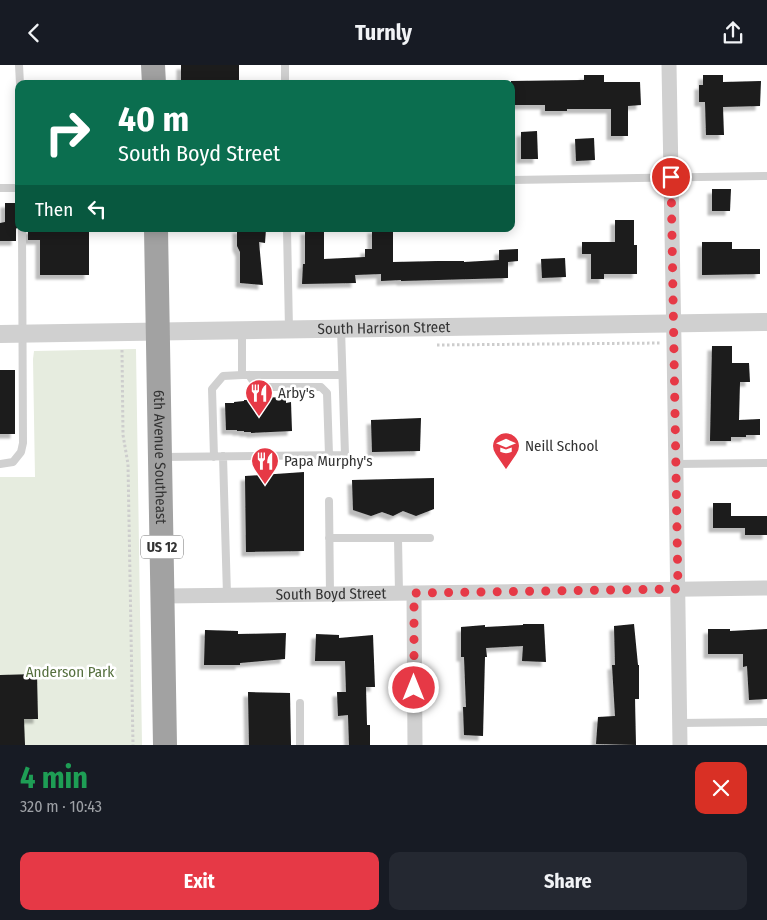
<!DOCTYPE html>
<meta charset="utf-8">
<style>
:root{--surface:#171b24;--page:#242831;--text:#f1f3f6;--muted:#9ea1a6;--accent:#e63946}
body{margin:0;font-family:"Fira Sans Condensed",sans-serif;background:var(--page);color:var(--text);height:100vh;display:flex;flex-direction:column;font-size:19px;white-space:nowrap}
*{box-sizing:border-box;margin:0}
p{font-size:16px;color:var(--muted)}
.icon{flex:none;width:28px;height:28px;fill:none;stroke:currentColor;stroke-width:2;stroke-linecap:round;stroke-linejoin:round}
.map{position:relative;height:680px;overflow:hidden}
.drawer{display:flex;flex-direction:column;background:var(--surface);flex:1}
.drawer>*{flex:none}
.top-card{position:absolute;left:15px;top:15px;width:500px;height:152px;border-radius:10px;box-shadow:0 2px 12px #0003;background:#0b6e4f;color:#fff;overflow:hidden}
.pin{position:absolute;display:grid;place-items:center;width:42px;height:42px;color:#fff;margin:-21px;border:2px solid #fff;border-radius:50%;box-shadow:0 1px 5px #0007}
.me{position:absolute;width:55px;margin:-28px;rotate:0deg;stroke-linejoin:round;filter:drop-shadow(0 0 4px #0008)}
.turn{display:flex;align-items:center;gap:18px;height:105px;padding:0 20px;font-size:22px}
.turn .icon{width:65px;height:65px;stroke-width:2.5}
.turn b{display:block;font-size:35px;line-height:42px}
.then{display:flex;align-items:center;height:48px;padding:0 20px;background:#0003;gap:10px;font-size:19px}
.round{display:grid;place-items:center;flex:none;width:52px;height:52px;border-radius:10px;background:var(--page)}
.headline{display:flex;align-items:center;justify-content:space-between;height:85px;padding:0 20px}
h1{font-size:30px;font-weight:700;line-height:38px;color:#1e9e55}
.cta{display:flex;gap:10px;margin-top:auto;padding:10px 20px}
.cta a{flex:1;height:58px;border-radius:10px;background:var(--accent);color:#fff;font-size:20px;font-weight:700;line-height:58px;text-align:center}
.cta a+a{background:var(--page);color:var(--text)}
header{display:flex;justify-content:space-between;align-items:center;height:65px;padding:0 20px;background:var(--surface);font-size:22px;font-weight:700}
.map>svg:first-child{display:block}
</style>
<header><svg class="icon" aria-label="back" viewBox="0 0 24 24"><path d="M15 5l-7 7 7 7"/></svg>Turnly<svg class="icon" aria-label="share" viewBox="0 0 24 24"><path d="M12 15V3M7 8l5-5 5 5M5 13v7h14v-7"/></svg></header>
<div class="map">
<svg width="767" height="680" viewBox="0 0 767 680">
<defs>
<filter id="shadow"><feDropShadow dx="-4.5" dy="4.5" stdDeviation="1" flood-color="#0004"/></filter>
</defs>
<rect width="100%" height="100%" fill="#fff"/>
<!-- green -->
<path fill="#e6ecdf" d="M136 284 142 680H0V412H35L33 294 34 286Z"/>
<!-- building -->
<path fill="#1a1a1a" filter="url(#shadow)" d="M181 0H239V19H181Z
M584 10H604V17H640L641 40 628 41V71H611V44H567V46H545V40H511V16L584 15Z
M703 10H723V17L761 16 760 41 723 42 724 70H706L705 37H699V20H703Z
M537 66 538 94H521V67Z
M594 73 595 95 576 96 575 74Z
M712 124H731L730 146H712Z
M5 138H18L19 160 16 164V176H0V158L5 157Z
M615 155H634V180H637V209H604V214H591V189H582V177H615Z
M28 164H89V210H40V175H28Z
M237 164H266L265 178 259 177 263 220 240 218V187L237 181Z
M372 164H393V197L438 196H464V197L499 195V185L518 184V196L508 197V213L401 216V215L381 216V209L355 210 356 218 302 219 303 199H305V165H324V194L365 192V184H372Z
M702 177H732V184H760V209L702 210Z
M565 193 566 212 542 213 541 194Z
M712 281H732V298H749L750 317H740L739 355 760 354V370H746V372H731V376H710Z
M0 305H15V369H0Z
M286 332V338L291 337 292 366 251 368V367H244V366H237V365H226L225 338H234V337L244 336V335H255V333Z
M421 353 420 386 372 387 371 355Z
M304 407V486L246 487 245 411Z
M434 413V444L416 451 403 446 393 451 382 447 371 451 353 445 352 415Z
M713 438H731V451H767V470H745V463H713Z
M523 559H544L546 597 522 596 523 581 486 583 487 592H485L483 671 464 670 463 642H466L464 592H461V562L485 560V562L523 560Z
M634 559 638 600H639V634H635L636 680 596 679 598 652 615 651 612 600H615L614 561Z
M708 564H730V566L767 564V634L749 635 747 601 743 602V589H708Z
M205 565 238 566V569L286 568 285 594 240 598V600H204Z
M316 569 339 570V573L373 570 375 622H366L367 660H370V680H349L348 650 338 651 337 627H346L345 596H315Z
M37 609 38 654H24L25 680H0V610Z
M248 627 290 628 291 680H249Z"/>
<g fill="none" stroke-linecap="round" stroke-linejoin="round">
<!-- path -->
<path stroke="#cdcdcd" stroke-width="3" stroke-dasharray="2.5 2.5" stroke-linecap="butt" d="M437 280 661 278
M122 285 123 370 128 399 133 680"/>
<!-- service -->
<path stroke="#d0d0d0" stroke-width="8" d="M19 0 20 19
M285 0V19
M511 115 767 111
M0 123H19
M287 164 289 264
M242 265V310H342
M249 310 257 322H321L327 328 329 390
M223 391 227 530
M162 392 345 390 341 264
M214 392 212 324 223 311 242 310
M0 399 13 397 21 387 23 378 22 164
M676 399 767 398
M329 436 330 529
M329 473H430
M398 473 399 528
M300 638V680
M680 658 767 657"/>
<!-- minor -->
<g stroke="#d0d0d0" stroke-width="15">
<path d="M669 0 674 278 680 680"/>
<path d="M414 528 415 680"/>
<path id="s1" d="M163 531 414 528 767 523"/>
</g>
<!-- tertiary -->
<path stroke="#d0d0d0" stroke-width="18" id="s2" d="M0 269 767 257"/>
<!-- trunk -->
<g stroke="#a2a2a2" stroke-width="24">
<path d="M153 0 154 19"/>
<path id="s3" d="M156 164 165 680"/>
</g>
</g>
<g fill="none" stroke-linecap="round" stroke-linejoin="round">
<!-- route -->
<path stroke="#e63946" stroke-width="9" stroke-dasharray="0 16.2" d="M414 623V528L678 524 671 112"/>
</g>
<!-- icons -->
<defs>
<g id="restaurant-pin" transform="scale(1.4375)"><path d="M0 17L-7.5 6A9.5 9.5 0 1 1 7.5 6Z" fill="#e63946" stroke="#fff"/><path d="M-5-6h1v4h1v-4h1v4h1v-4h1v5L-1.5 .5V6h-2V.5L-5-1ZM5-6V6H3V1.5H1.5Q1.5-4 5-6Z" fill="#fff"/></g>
<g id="school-pin" transform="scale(1.4375)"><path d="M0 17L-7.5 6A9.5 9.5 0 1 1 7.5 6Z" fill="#e63946" stroke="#fff"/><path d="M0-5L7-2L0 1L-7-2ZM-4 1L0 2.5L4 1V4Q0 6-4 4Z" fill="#fff"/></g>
</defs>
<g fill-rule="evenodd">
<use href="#restaurant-pin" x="259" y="328"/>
<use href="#school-pin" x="506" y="381"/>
<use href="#restaurant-pin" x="265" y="396"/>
</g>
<g text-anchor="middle" stroke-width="5" stroke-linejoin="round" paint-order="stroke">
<!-- shield labels -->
<rect fill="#fff" stroke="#707070" stroke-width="1" x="141" y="470.5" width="42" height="23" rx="4"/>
<g font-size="14" font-weight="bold" fill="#333">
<text x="162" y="487">US 12</text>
</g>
<!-- street labels -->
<g font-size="15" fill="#333" stroke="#fff">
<text dy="5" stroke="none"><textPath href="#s2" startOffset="384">South Harrison Street</textPath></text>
<text dy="5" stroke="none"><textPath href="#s3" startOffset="228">6th Avenue Southeast</textPath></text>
<text dy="5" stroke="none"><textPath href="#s1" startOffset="168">South Boyd Street</textPath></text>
</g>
<!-- poi labels -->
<g font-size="15" fill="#333" stroke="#fff" text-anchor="start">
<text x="278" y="333">Arby's</text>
<text x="525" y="386">Neill School</text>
<text x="284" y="401">Papa Murphy's</text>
</g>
<!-- park labels -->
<g font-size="15" fill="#56703f" stroke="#fff">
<text x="70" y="612">Anderson Park</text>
</g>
</g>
</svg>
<div class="pin" style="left:671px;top:112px;background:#d93025"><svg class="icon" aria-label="arrive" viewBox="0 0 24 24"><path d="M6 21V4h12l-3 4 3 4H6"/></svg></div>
<svg class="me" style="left:414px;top:623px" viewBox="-20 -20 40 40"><circle r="17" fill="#e63946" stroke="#fff" stroke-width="3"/><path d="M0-11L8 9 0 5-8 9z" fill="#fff"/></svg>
<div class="top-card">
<div class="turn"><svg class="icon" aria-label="right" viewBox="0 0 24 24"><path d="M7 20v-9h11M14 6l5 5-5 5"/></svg><div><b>40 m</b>South Boyd Street</div></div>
<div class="then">Then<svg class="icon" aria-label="left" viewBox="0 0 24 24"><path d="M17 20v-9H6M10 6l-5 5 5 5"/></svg></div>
</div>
</div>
<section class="drawer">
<div class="headline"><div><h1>4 min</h1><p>320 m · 10:43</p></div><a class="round" style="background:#d93025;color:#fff"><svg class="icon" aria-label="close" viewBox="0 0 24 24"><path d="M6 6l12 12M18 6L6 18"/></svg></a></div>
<div class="cta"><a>Exit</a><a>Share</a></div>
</section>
